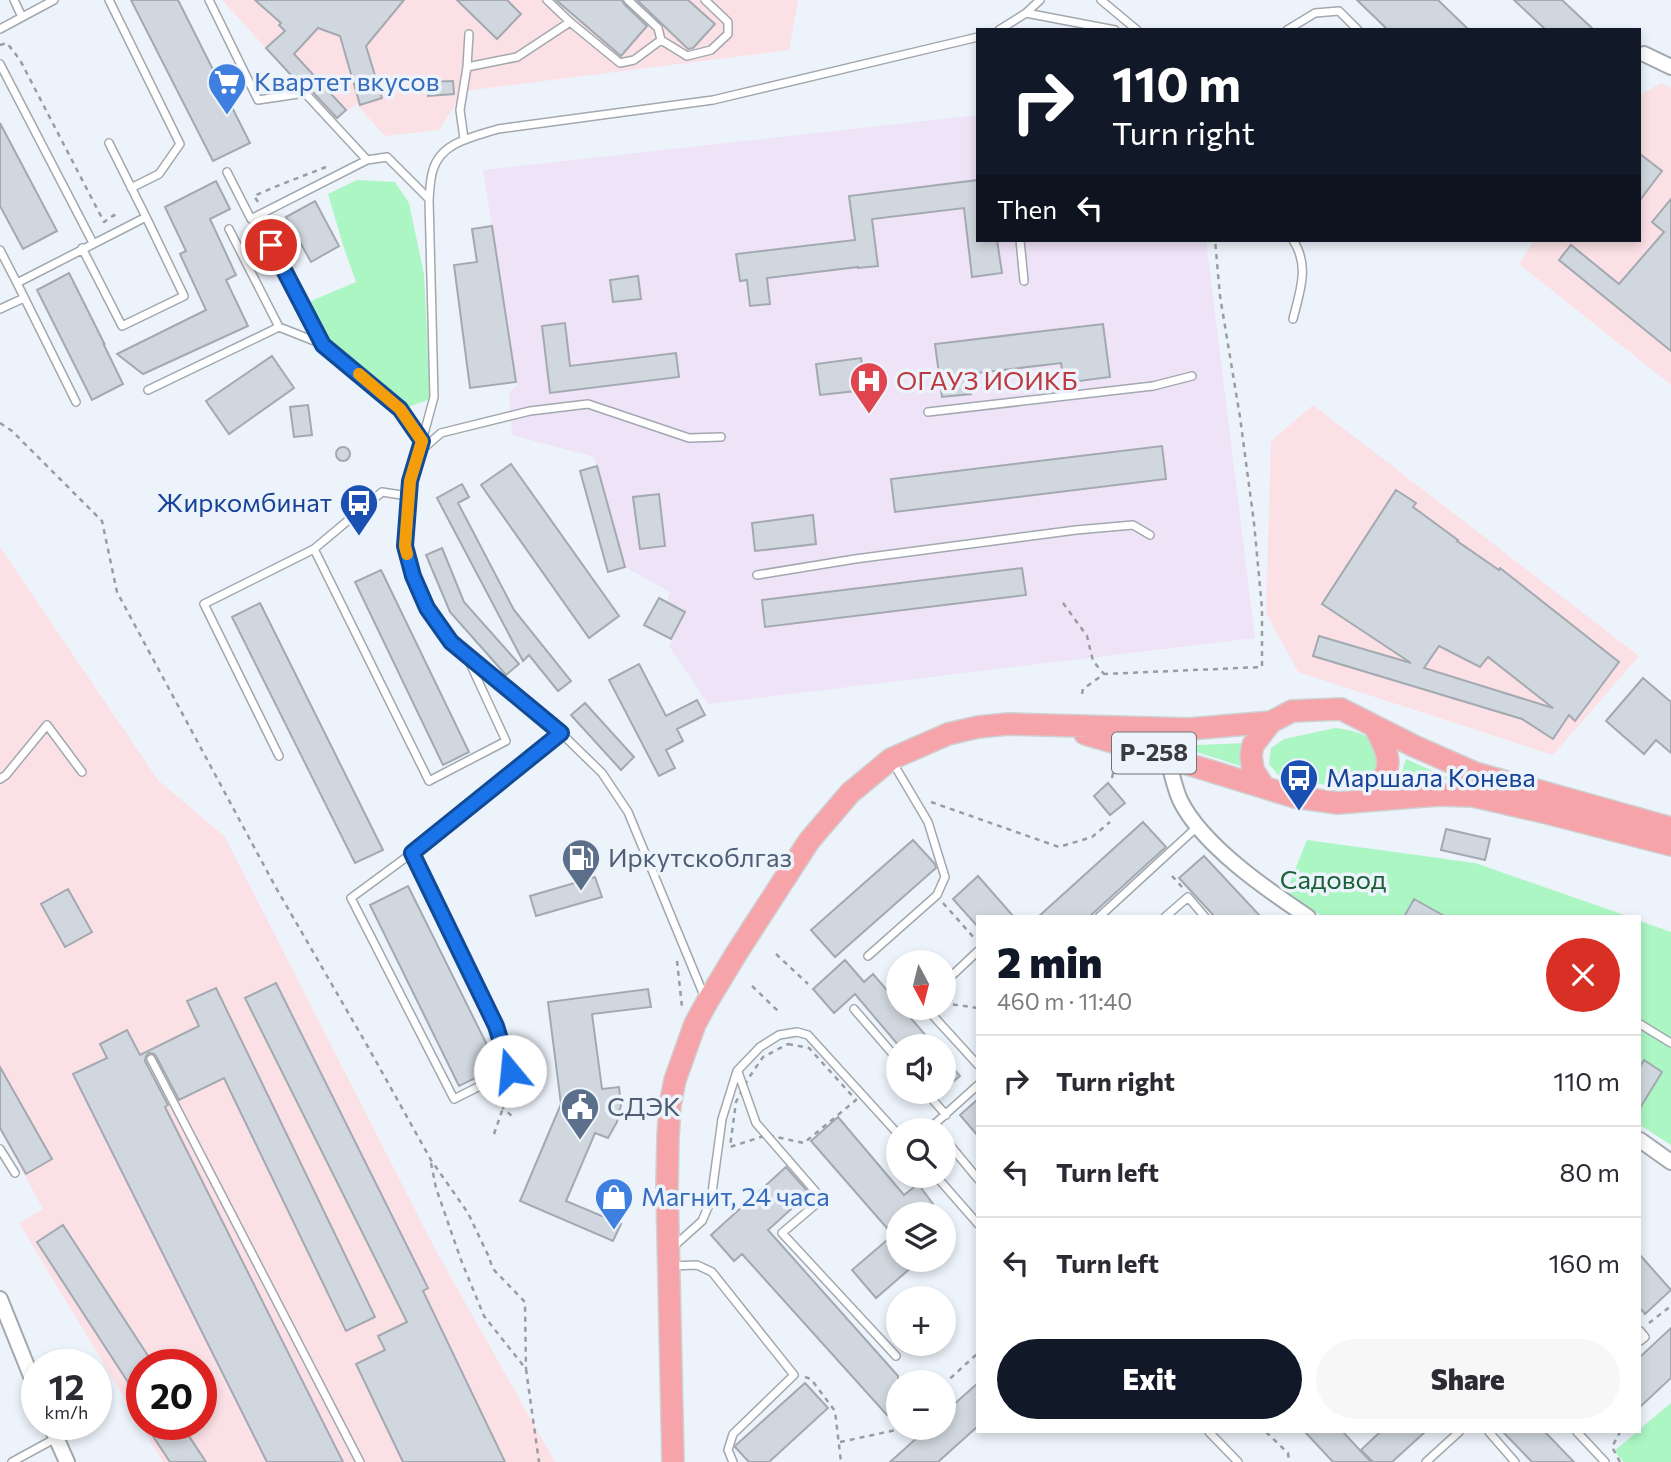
<!DOCTYPE html>
<meta charset="utf-8">
<style>
:root{--surface:#fff;--page:#f7f7f7;--text:#2b2b33;--muted:#7c7c81;--line:#e1e1e2;--accent:#111827}
body{margin:0;font-family:Commissioner,sans-serif;background:var(--page);color:var(--text);height:100vh;display:flex;flex-direction:column;font-size:26px;white-space:nowrap}
*{box-sizing:border-box;margin:0}
p{font-size:23px;color:var(--muted)}
.icon{flex:none;width:38px;height:38px;fill:none;stroke:currentColor;stroke-width:2;stroke-linecap:round;stroke-linejoin:round}
.map{position:relative;flex:1;overflow:hidden}
.side{position:absolute;left:976px;top:915px;width:665px;height:518px;display:flex;flex-direction:column;background:var(--surface);border-radius:0px;box-shadow:0 4px 10px #0003}
.side>*{flex:none}
.hud{position:absolute;left:976px;top:28px;width:665px;height:214px;border-radius:0px;box-shadow:0 4px 10px #0003;background:#111827;color:#fff;overflow:hidden}
.needle{width:46px;rotate:173deg}
.tools{position:absolute;left:886px;top:950px;display:grid;gap:14px}
.tools a{display:grid;place-items:center;width:70px;height:70px;border-radius:50%;background:var(--surface);box-shadow:0 4px 10px #0003;font-size:35px}
.speed{position:absolute;left:21px;top:1349px;display:flex;gap:14px;font-size:35px;font-weight:700;text-align:center}
.speed>*{display:grid;place-content:center;width:91px;height:91px;border-radius:50%;background:var(--surface);box-shadow:0 4px 10px #0003;line-height:1}
.speed small{font-size:18px;font-weight:400}
.speed .limit{border:10px solid #d22;background:#fff;color:#111}
.pin{position:absolute;display:grid;place-items:center;width:60px;height:60px;color:#fff;margin:-30px;border:4px solid #fff;border-radius:50%;box-shadow:0 2px 7px #0007}
.me{position:absolute;width:77px;margin:-38px;rotate:343deg;stroke-linejoin:round;filter:drop-shadow(0 0 5px #0008)}
.turn{display:flex;align-items:center;gap:24px;height:147px;padding:0 21px;font-size:32px}
.turn .icon{width:91px;height:91px;stroke-width:2.5}
.turn b{display:block;font-size:49px;line-height:60px}
.then{display:flex;align-items:center;height:66px;padding:0 21px;background:#0003;gap:14px;font-size:26px}
.round{display:grid;place-items:center;flex:none;width:74px;height:74px;border-radius:37px;background:var(--page)}
.summary{display:flex;align-items:center;justify-content:space-between;height:119px;padding:0 21px}
h1{font-size:42px;font-weight:800;line-height:52px;color:var(--accent)}
.action{display:flex;gap:14px;margin-top:auto;padding:14px 21px}
.action a{flex:1;height:80px;border-radius:42px;background:var(--accent);color:#fff;font-size:28px;font-weight:800;line-height:80px;text-align:center}
.action a+a{background:var(--page);color:var(--text)}
ul{padding:0;list-style:none}
li{display:flex;align-items:center;gap:21px;height:91px;padding:0 21px;border-top:2px solid var(--line)}
li div{flex:1}
li b{display:block;font-size:26px}
li em{font-style:normal}
.map>svg:first-child{display:block}
</style>
<div class="map">
<svg width="1671" height="1462" viewBox="0 0 1671 1462">
<rect width="100%" height="100%" fill="#edf3fb"/>
<!-- industrial -->
<path fill="#fbe1e6" fill-rule="evenodd" d="M222 0H798L789 50 464 91 439 130 385 136 356 104 333 122Z
M1661 83 1671 88V385L1519 264 1534 240H1640V95Z
M1313 405 1639 656 1553 755 1298 672 1266 613 1271 441Z
M0 547 158 780 225 837 435 1249 555 1462H163L19 1223 43 1209 0 1130ZM142 1365H201V1424H142Z"/>
<!-- medical -->
<path fill="#efe3f7" d="M978 115V240H1206L1255 638 708 704 669 646 685 612 667 601 670 592 625 567 594 457 512 435 509 394 517 385 483 170Z"/>
<!-- green -->
<path fill="#acf6c4" d="M357 180 395 182 409 203 424 274 430 399 406 408 327 344 311 301 356 282 343 245 328 194Z
M1335 728C1369 732 1384 741 1373 778L1356 788 1293 781 1278 775 1269 764 1271 748 1284 739Z
M1244 743V767L1177 746Z
M1406 759 1451 779 1398 784Z
M1307 840 1475 863 1630 917H1323L1286 892Z
M1640 921 1671 932V1145L1640 1125Z
M1671 1403V1462H1624L1614 1451 1637 1432H1640V1429Z"/>
<!-- building -->
<path fill="#d0d7de" stroke="#a3a9b0" stroke-width="2" fill-rule="evenodd" d="M131 0H178L250 143 213 161Z
M255 0H404L366 46 382 98 360 105 340 36 318 28 294 54 346 110 337 118 309 88 302 87 266 48 285 31 279 25 281 23Z
M457 0H507L521 14 497 39Z
M556 0H622L624 4 647 26 621 56Z
M637 0H688L715 24 693 48 688 49Z
M1357 0H1438L1469 30H1388Z
M1514 0H1562L1594 30H1546Z
M453 81 454 94 428 96 427 82Z
M0 123 57 231 23 249 0 206Z
M1640 154 1662 171 1640 200Z
M978 180V240H997L1002 273 972 277 964 208 872 219 878 266 858 268V267L767 278 770 304 750 306 747 280 740 281 736 254 855 240 849 196Z
M216 181 230 209 210 219 236 275 226 280 248 326 143 374 117 354 206 310 180 254 186 251 165 207Z
M1671 199V351L1559 260 1571 245 1619 284 1664 232 1652 222Z
M315 201 339 246 311 262 286 217Z
M492 226 516 382 470 388 454 265 477 262 472 229Z
M69 273 105 345 103 343 123 384 92 400 37 290Z
M638 276 641 299 613 302 610 280Z
M565 323 570 366 676 353 679 377 550 393 542 326Z
M1103 324 1110 377 1064 383 1061 363 969 374 971 394 942 397 935 344Z
M272 356 294 388 229 434 206 401Z
M861 358 865 390 820 395 816 364Z
M308 405 312 435 294 437 290 407Z
M1162 446 1166 479 895 512 891 479Z
M336 454a7 7 0 1 1 14 0a7 7 0 1 1-14 0Z
M511 464 619 616 589 638 481 485Z
M597 466 625 567 608 572 580 471Z
M462 484 469 497 458 503 514 610 571 681 558 691 529 655 523 661 437 498Z
M1396 490 1416 503 1413 507 1458 540 1457 541 1499 570 1500 568 1619 662 1575 721 1569 715 1553 739 1522 719 1313 656 1319 636 1411 663 1322 604ZM1439 646 1480 667 1488 657 1553 708 1424 668Z
M659 494 665 546 640 549 633 497Z
M813 515 816 544 755 551 752 523Z
M442 548 464 602 519 664 506 675 450 612 426 555Z
M1022 568 1026 595 765 627 762 600Z
M381 570 469 752 443 765 355 582Z
M659 598 685 612 671 639 644 625Z
M260 603 383 850 355 863 232 617Z
M639 664 666 716 697 700 705 715 677 729 683 741 666 750 675 768 659 776 609 680Z
M1643 678 1671 702V753L1656 740 1644 754 1606 721Z
M585 703 634 757 621 770 571 715Z
M1108 783 1125 803 1110 815 1094 796Z
M1143 822 1166 847 1147 864 1089 917H1038Z
M1446 829 1490 839 1485 860 1441 850Z
M913 840 935 864 936 868 835 957 811 930Z
M1204 856 1261 917H1215L1179 878Z
M978 876 1014 917H978V927L953 899Z
M595 877 602 897 536 916 530 896Z
M408 886 498 1067 459 1086 370 905Z
M68 889 92 932 65 947 41 904Z
M1414 899 1446 917H1404Z
M845 960 864 982 873 974 898 1003V1008H902L935 1046H899L855 994 834 1013 813 989Z
M276 983 428 1288 423 1291 505 1462H403L356 1364 385 1350 378 1336 407 1322 245 998Z
M216 988 375 1317 346 1331 224 1078 179 1100 156 1056 154 1054 149 1053 146 1056 145 1061 168 1105 165 1107 343 1462H267L73 1074 107 1058 100 1044 127 1030 140 1055 199 1026 187 1001Z
M648 989 651 1007 592 1014 602 1089 619 1087 621 1105 617 1122 608 1138 595 1133 566 1201 621 1224 613 1241 520 1201 561 1104 548 1002Z
M943 1056 960 1076 943 1090Z
M1644 1060 1662 1072 1640 1108V1067Z
M0 1067 52 1159 26 1174 0 1128Z
M978 1099V1136L960 1115Z
M838 1117 904 1195 918 1184 933 1204 929 1208 935 1214H898V1260H920L876 1298 852 1270 893 1235 811 1141Z
M786 1167 809 1193 768 1230 898 1376V1405L887 1415 742 1254 734 1261 711 1235Z
M63 1225 154 1365H142V1419L128 1398 135 1393 37 1242Z
M1640 1255 1671 1290 1645 1314 1640 1308Z
M1671 1328V1378L1640 1407V1357Z
M805 1383 828 1408 769 1462H749L735 1447 736 1445Z
M978 1383V1426L938 1462H890L928 1428H943V1414Z
M145 1424H181L206 1462H170Z
M1305 1432H1343L1371 1462H1333Z
M1380 1432H1425L1392 1462H1373L1361 1450Z
M1503 1432H1545L1574 1462H1532Z"/>
<g fill="none" stroke-linecap="round" stroke-linejoin="round">
<!-- service casing -->
<g stroke="#a2a8af" stroke-width="10">
<path id="service" d="M14 0 22 17
M109 0 180 144 159 174 131 188
M209 0 258 100 305 93 367 160
M547 0 570 22 620 63 634 60 661 40
M628 0 658 28 661 40 687 56 711 50 728 34V22L705 0
M1101 0 1137 30
M1026 13 1115 30
M0 29 54 0
M999 30 1026 13 1040 0
M1287 30 1315 13 1339 11 1358 30
M0 64 93 243
M467 67 469 34
M464 139 460 110 467 67 517 57 570 22
M109 143 146 217
M227 172 251 219 367 160 387 157 429 199
M229 229 279 327
M1020 240 1024 281
M1293 240C1310 266 1300 291 1293 319
M271 245 323 345 400 409 422 441
M0 250 17 283
M0 309 24 298
M148 390 279 327 322 344
M76 402 17 283 146 217 184 296 122 326 82 248
M928 412 1153 386 1192 376
M419 452 434 397 429 199C430 190 430 179 433 170 441 142 473 137 498 129L713 100 978 37
M408 496 382 492 314 549 429 781 506 741 468 659
M757 575 855 559 1076 530 1133 525 1150 535
M279 756 204 604 314 549
M0 779 6 775 47 725 82 772
M412 853 496 1026 510 1071 454 1099 351 898 412 853 561 733
M1099 917 1197 827
M1165 917 1188 897 1205 917
M868 956 937 895 945 877 928 822 893 763
M896 975 898 976
M943 984 978 951
M705 998 628 812 602 773 561 733 451 642 427 608 413 576 405 546 408 496 410 481 418 453 441 433 530 411 588 404 689 438 721 437
M926 1008 978 1065
M854 1009 898 1060
M1640 1024 1671 1043
M151 1059 360 1462
M738 1072 756 1123 822 1199 782 1233 896 1356
M926 1092 946 1115
M928 1130 978 1085
M949 1144 978 1179
M0 1149 15 1173
M936 1176 978 1224
M673 1247 702 1221 711 1200 722 1119 737 1071 760 1047 779 1035 797 1032 808 1035 898 1134
M670 1266 697 1265 712 1272 794 1375 733 1434 728 1450 733 1462
M1640 1331 1645 1337 1640 1341
M1209 1432 1238 1462
M1489 1432 1515 1462
M1577 1432 1605 1462
M12 1462 56 1438
M1426 1462 1459 1432"/>
</g>
<!-- minor casing -->
<g stroke="#a2a8af" stroke-width="18">
<path id="minor" d="M1644 54 1671 67
M1168 758C1171 772 1174 786 1180 800 1202 845 1266 889 1308 917
M1640 1140 1671 1162
M0 1299 37 1391
M50 1424 67 1462"/>
</g>
<!-- primary casing -->
<g stroke="#cfd0d1" stroke-width="24">
<path id="primary" d="M1085 734 1168 758 1295 797 1338 803 1438 795 1473 796 1543 812 1671 845
M1264 787 1253 770 1251 755 1253 745 1271 722 1292 711 1341 709 1414 746 1475 773 1671 828
M1370 800C1393 768 1393 760 1374 726
M673 1462 667 1187 668 1137 670 1105 675 1080 695 1024 707 1002 736 954 809 841 850 793 891 759 948 734 978 727 1008 724 1189 729 1271 722"/>
</g>
<!-- path -->
<path stroke="#999da3" stroke-width="2.5" stroke-dasharray="5 5" stroke-linecap="butt" d="M0 45 7 43 20 60 104 222 114 215 118 218
M258 202 254 196 272 188 326 167
M256 229 259 234 269 229 270 234
M0 423 12 431 102 521 117 592 275 886 368 1047 431 1160 468 1213 488 1255 493 1269 525 1302 526 1369
M1063 603 1087 636 1093 661 1104 674
M1082 694 1083 689 1104 674 1262 667V608L1254 523 1240 417 1220 296 1215 240
M1112 778 1115 764
M931 802 1059 847 1092 837 1110 822
M1172 876 1182 887
M943 903 976 940
M776 954 808 984
M677 961 682 1007
M752 986 778 1011
M943 1003 978 1008
M788 1044 809 1048 856 1100 804 1143 767 1135 730 1147 736 1102 748 1079 763 1057Z
M507 1095 503 1108 515 1119
M494 1134 503 1108
M431 1163 436 1188 461 1260 484 1316 526 1369 539 1462
M1649 1323 1671 1306
M805 1377 811 1379 835 1411 841 1462
M943 1385 978 1353
M1266 1432 1288 1453 1289 1462
M840 1442 896 1430 898 1428
M1620 1462 1612 1447 1620 1432"/>
<!-- service -->
<use href="#service" stroke="#fff" stroke-width="7"/>
<!-- minor -->
<use href="#minor" stroke="#fff" stroke-width="14"/>
<!-- primary -->
<use href="#primary" stroke="#f6a4a9" stroke-width="21"/>
</g>
<g fill="none" stroke-linecap="round" stroke-linejoin="round">
<!-- route casing -->
<g stroke="#114b97" stroke-width="18">
<path id="route" d="M271 245 323 345 400 409 422 441 410 481 405 546 413 576 427 608 451 642 561 733 412 853 496 1026 510 1071"/>
</g>
<!-- route -->
<use href="#route" stroke="#1a73e8" stroke-width="12"/>
<!-- slow -->
<path stroke="#f59e0b" stroke-width="12" d="M359 374 400 409 422 441 410 481 405 546 407 554"/>
</g>
<!-- icons -->
<defs>
<g id="supermarket-pin" transform="scale(2.0125)"><path d="M0 17L-7.5 6A9.5 9.5 0 1 1 7.5 6Z" fill="#3f7fe0" stroke="#edf3fb"/><path d="M-6-5.5h2.5l.6 2H6L4.5 2H-2.5L-4.4-4H-6ZM-1.5 3.2a1.3 1.3 0 1 0 .1 0ZM3 3.2a1.3 1.3 0 1 0 .1 0Z" fill="#fff"/></g>
<g id="hospital-pin" transform="scale(2.0125)"><path d="M0 17L-7.5 6A9.5 9.5 0 1 1 7.5 6Z" fill="#e0444e" stroke="#edf3fb"/><path d="M-5-5h3v3.5h4V-5h3V5h-3V1.5h-4V5h-3Z" fill="#fff"/></g>
<g id="bus-pin" transform="scale(2.0125)"><path d="M0 17L-7.5 6A9.5 9.5 0 1 1 7.5 6Z" fill="#1a4fb4" stroke="#edf3fb"/><path d="M-5-6H5V4H4V6H2V4H-2V6H-4V4H-5ZM-3.5-4V0h7V-4ZM-3.5 1.2v1.5H-2V1.2ZM2 1.2v1.5H3.5V1.2Z" fill="#fff"/></g>
<g id="fuel-pin" transform="scale(2.0125)"><path d="M0 17L-7.5 6A9.5 9.5 0 1 1 7.5 6Z" fill="#5c6f8a" stroke="#edf3fb"/><path d="M-5.5-6h7V0h2V4h1.3V-2.5L3-4.5l.8-.8L6-3V5H2.5V1h-1V6h-7ZM-4.2-4.7v3.2H.2V-4.7Z" fill="#fff"/></g>
<g id="civic-pin" transform="scale(2.0125)"><path d="M0 17L-7.5 6A9.5 9.5 0 1 1 7.5 6Z" fill="#5c6f8a" stroke="#edf3fb"/><path d="M-.6-6.5H3V-4.5H.6V-3L4-1V1h2V6H-6V1h2V-1L-.6-3ZM-1.2 2.5V6h2.4V2.5Z" fill="#fff"/></g>
<g id="shop-pin" transform="scale(2.0125)"><path d="M0 17L-7.5 6A9.5 9.5 0 1 1 7.5 6Z" fill="#3f7fe0" stroke="#edf3fb"/><path d="M-5-2.5h2.3a2.7 3.5 0 0 1 5.4 0H5L5.5 6h-11ZM-1.5-2.5h3a1.5 2.3 0 0 0-3 0Z" fill="#fff"/></g>
</defs>
<g fill-rule="evenodd">
<use href="#supermarket-pin" x="227" y="82"/>
<use href="#hospital-pin" x="869" y="381"/>
<use href="#bus-pin" x="359" y="503"/>
<use href="#bus-pin" x="1299" y="778"/>
<use href="#fuel-pin" x="581" y="858"/>
<use href="#civic-pin" x="580" y="1107"/>
<use href="#shop-pin" x="614" y="1197"/>
</g>
<g text-anchor="middle" stroke-width="7" stroke-linejoin="round" paint-order="stroke">
<!-- shield labels -->
<rect fill="#edf3fb" stroke="#6f7277" stroke-width="2" x="1112" y="732.5" width="84" height="41" rx="5"/>
<g font-size="24" font-weight="bold" fill="#393b3e">
<text x="1154" y="761">Р-258</text>
</g>
<!-- shop labels -->
<g font-size="26" fill="#366cbe" stroke="#edf3fb" text-anchor="start">
<text x="254" y="91">Квартет вкусов</text>
<text x="641" y="1206">Магнит, 24 часа</text>
</g>
<!-- health labels -->
<g font-size="26" fill="#be3a42" stroke="#edf3fb" text-anchor="start">
<text x="896" y="390">ОГАУЗ ИОИКБ</text>
</g>
<!-- transit labels -->
<g font-size="26" fill="#164399" stroke="#edf3fb" text-anchor="end">
<text x="332" y="512">Жиркомбинат</text>
<text x="1326" y="787" text-anchor="start">Маршала Конева</text>
</g>
<!-- service labels -->
<g font-size="26" fill="#4e5e75" stroke="#edf3fb" text-anchor="start">
<text x="608" y="867">Иркутскоблгаз</text>
<text x="607" y="1116">СДЭК</text>
</g>
<!-- park labels -->
<g font-size="26" fill="#1b6039" stroke="#edf3fb">
<text x="1333" y="889">Садовод</text>
</g>
</g>
</svg>
<div class="tools">
<a><svg class="needle" viewBox="-14 -14 28 28"><path d="M0-13l5 13h-10z" fill="#e53935"/><path d="M0 13l5-13h-10z" fill="#7c7c81"/></svg></a>
<a><svg class="icon" aria-label="sound" viewBox="0 0 24 24"><path d="M4 9h4l5-4v14l-5-4H4zM17 9q2 3 0 6"/></svg></a>
<a><svg class="icon" aria-label="search" viewBox="0 0 24 24"><circle cx="10" cy="10" r="6"/><path d="M15 15l6 6"/></svg></a>
<a><svg class="icon" aria-label="layers" viewBox="0 0 24 24"><path d="M12 4l9 5-9 5-9-5zM3 14l9 5 9-5"/></svg></a>
<a>+</a>
<a>−</a>
</div>
<div class="speed"><div>12<small>km/h</small></div><div class="limit">20</div></div>
<div class="pin" style="left:271px;top:245px;background:#d93025"><svg class="icon" aria-label="arrive" viewBox="0 0 24 24"><path d="M6 21V4h12l-3 4 3 4H6"/></svg></div>
<svg class="me" style="left:510px;top:1071px" viewBox="-20 -20 40 40"><circle r="19" fill="#fff"/><path d="M0-13L10 11 0 6-10 11z" fill="#1a73e8"/></svg>
<div class="hud">
<div class="turn"><svg class="icon" aria-label="right" viewBox="0 0 24 24"><path d="M7 20v-9h11M14 6l5 5-5 5"/></svg><div><b>110 m</b>Turn right</div></div>
<div class="then">Then<svg class="icon" aria-label="left" viewBox="0 0 24 24"><path d="M17 20v-9H6M10 6l-5 5 5 5"/></svg></div>
</div>
<section class="side">
<div class="summary"><div><h1>2 min</h1><p>460 m · 11:40</p></div><a class="round" style="background:#d93025;color:#fff"><svg class="icon" aria-label="close" viewBox="0 0 24 24"><path d="M6 6l12 12M18 6L6 18"/></svg></a></div>
<ul>
<li><svg class="icon" aria-label="right" viewBox="0 0 24 24"><path d="M7 20v-9h11M14 6l5 5-5 5"/></svg><div><b>Turn right</b></div><em>110 m</em></li>
<li><svg class="icon" aria-label="left" viewBox="0 0 24 24"><path d="M17 20v-9H6M10 6l-5 5 5 5"/></svg><div><b>Turn left</b></div><em>80 m</em></li>
<li><svg class="icon" aria-label="left" viewBox="0 0 24 24"><path d="M17 20v-9H6M10 6l-5 5 5 5"/></svg><div><b>Turn left</b></div><em>160 m</em></li>
</ul>
<div class="action"><a>Exit</a><a>Share</a></div>
</section>
</div>
